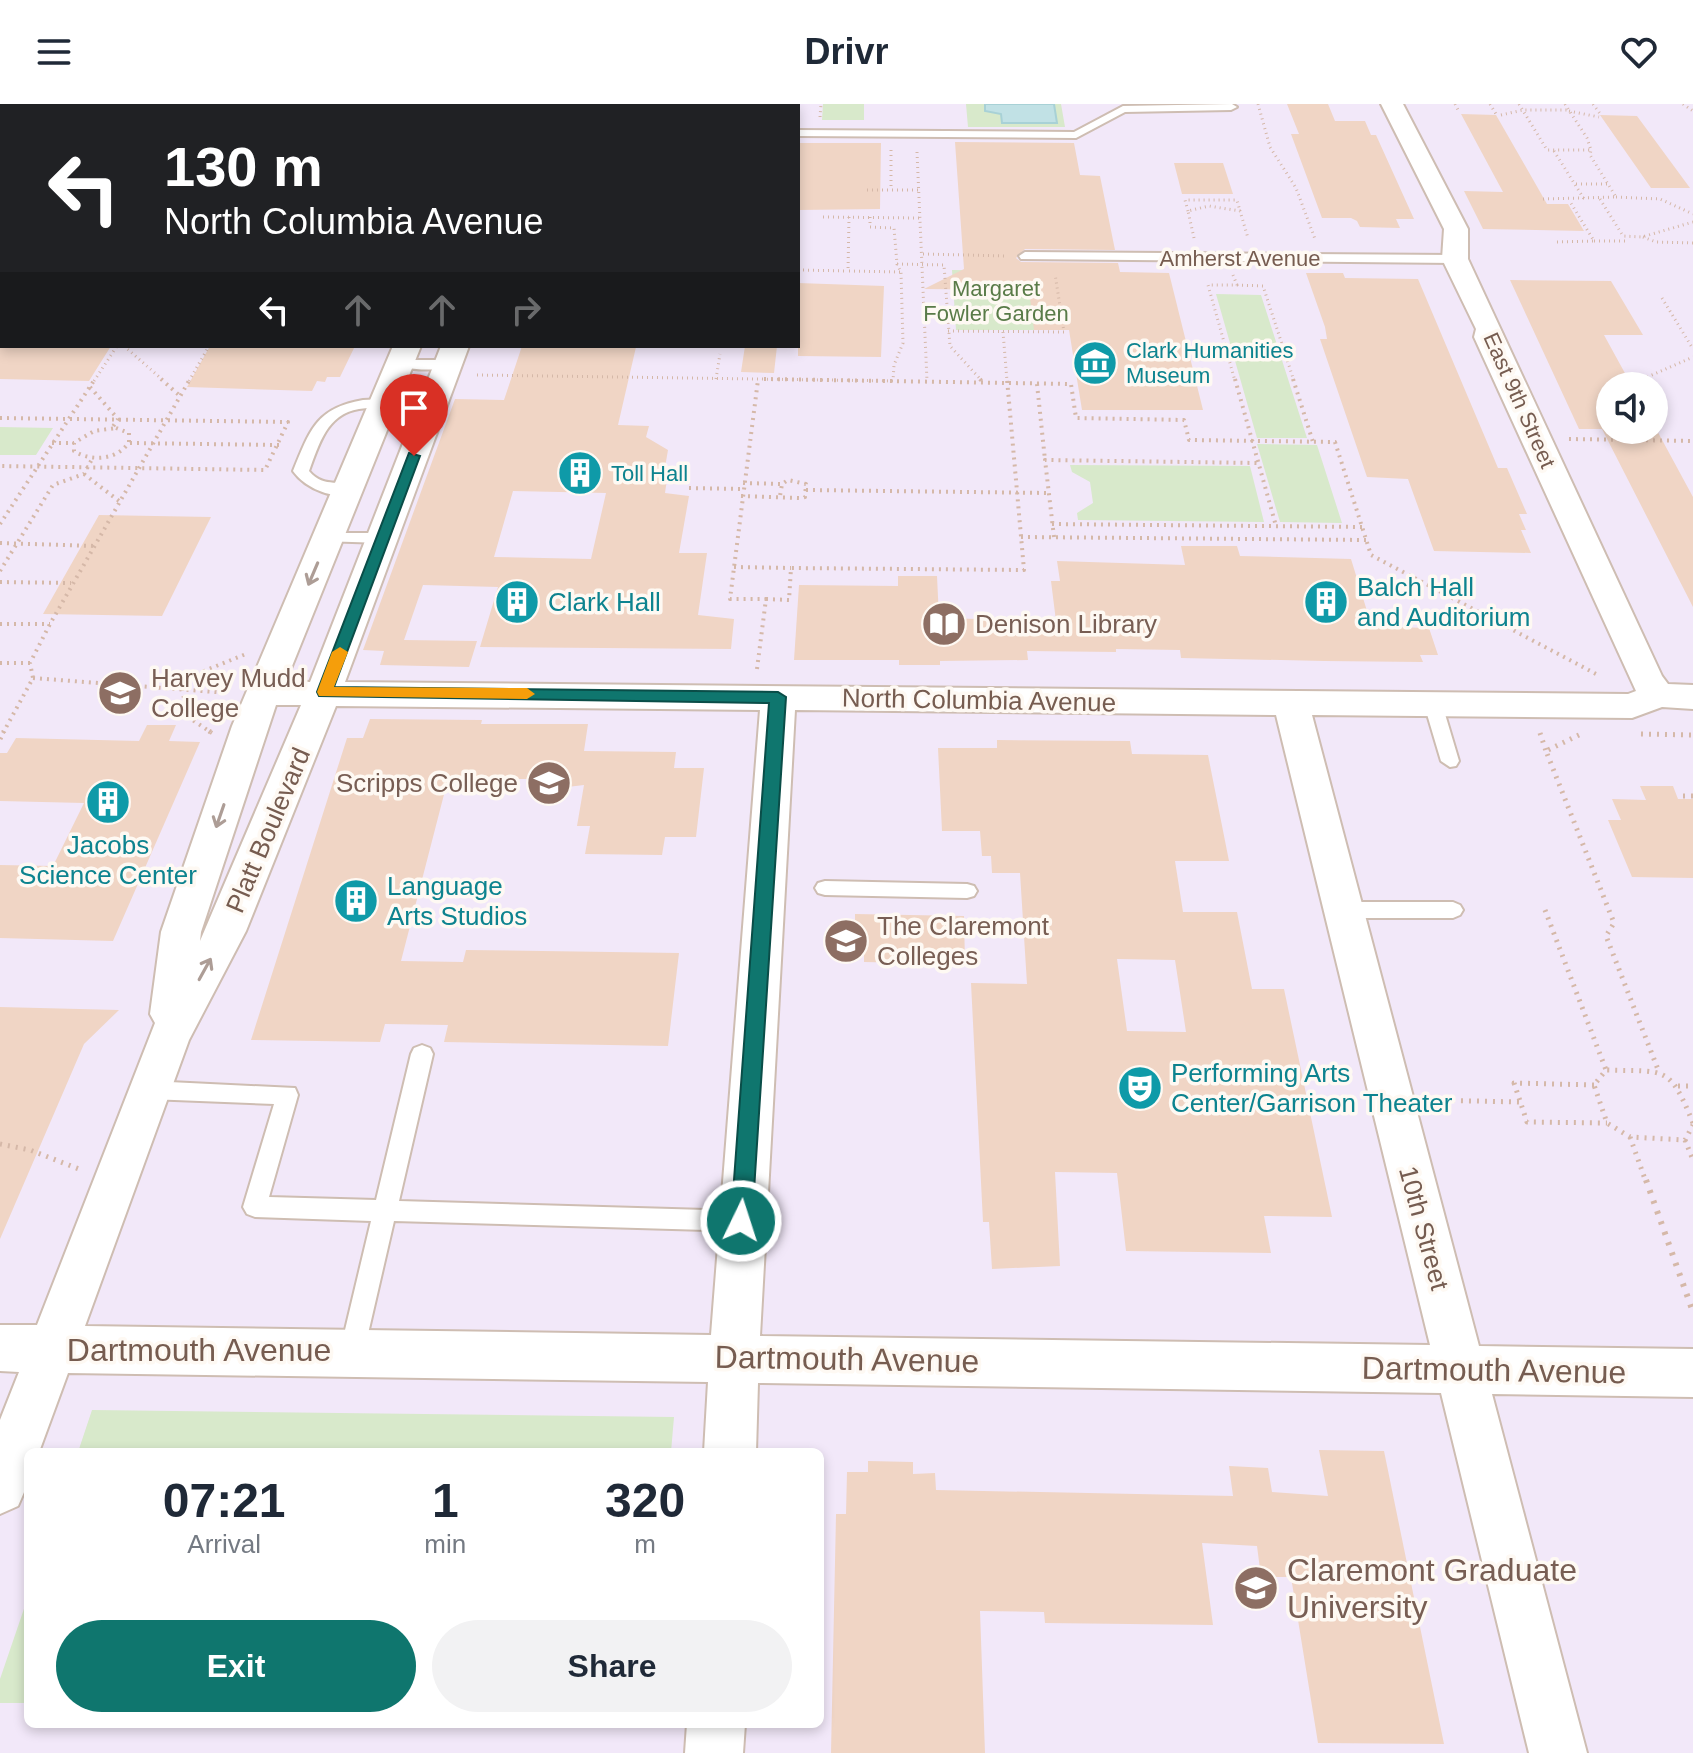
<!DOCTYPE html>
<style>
:root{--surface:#fff;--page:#f2f2f3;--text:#1f2937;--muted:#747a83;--accent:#0f766e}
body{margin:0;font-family:Helvetica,sans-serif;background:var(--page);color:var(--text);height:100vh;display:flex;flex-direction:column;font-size:30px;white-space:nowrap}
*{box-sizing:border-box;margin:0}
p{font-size:26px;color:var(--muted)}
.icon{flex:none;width:44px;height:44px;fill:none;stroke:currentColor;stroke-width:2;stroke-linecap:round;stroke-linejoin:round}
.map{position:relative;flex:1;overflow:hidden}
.details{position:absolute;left:24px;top:1344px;width:800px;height:280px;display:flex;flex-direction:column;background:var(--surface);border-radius:12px;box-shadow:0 4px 12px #0003}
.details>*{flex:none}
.guide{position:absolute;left:0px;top:0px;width:800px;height:244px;box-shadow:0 4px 12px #0003;background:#202124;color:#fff;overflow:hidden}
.controls{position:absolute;left:1596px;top:268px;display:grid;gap:16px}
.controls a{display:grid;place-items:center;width:72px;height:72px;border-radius:50%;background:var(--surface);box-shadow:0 4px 12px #0003;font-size:40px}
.pin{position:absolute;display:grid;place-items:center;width:68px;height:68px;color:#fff;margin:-82px -34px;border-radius:50% 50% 50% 0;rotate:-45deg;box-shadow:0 0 8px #0007}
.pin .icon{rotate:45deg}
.me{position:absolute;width:88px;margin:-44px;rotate:4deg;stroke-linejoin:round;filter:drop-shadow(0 0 6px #0008)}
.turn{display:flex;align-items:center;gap:28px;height:168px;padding:0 32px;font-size:36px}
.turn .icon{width:104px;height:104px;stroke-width:2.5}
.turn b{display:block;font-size:56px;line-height:68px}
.lanes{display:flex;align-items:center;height:76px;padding:0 32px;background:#0003;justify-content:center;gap:40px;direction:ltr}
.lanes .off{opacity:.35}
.eta{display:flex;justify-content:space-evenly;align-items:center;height:136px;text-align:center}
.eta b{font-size:48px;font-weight:600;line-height:56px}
.action{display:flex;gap:16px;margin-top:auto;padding:16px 32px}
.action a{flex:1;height:92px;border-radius:48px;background:var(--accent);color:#fff;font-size:32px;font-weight:600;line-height:92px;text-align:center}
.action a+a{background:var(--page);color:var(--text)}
header{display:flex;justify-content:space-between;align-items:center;height:104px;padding:0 32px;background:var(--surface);font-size:36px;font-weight:600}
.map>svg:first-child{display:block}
</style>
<header><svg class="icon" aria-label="menu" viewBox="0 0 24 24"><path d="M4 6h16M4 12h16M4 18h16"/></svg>Drivr<svg class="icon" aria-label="heart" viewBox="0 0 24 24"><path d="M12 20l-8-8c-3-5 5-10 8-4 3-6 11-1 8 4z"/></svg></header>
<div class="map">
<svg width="1693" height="1649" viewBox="0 0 1693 1649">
<rect width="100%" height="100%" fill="#fcf5ec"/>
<!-- education -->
<path fill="#f2e8f9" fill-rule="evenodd" d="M0 0H1693V1649H0ZM2 2H798V242H2ZM1610 282H1654V326H1610ZM28 1348H820V1620H28Z"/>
<!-- green -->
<path fill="#d8e9cb" d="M823 0H864V16H822Z
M966 0H1061L1065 23H968Z
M952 166 1032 167 1040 226H956Z
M1216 190 1261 191 1307 334H1257Z
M0 323 53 324 36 351H0Z
M1257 340 1317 341 1342 419 1280 418Z
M1070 361 1250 362 1264 418 1078 416 1077 409 1093 399 1090 378 1072 368Z
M92 1306 674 1313 671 1348H78Z
M28 1493V1599H0V1575Z"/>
<!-- water -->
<path fill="#c1e1e5" stroke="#a8d1d6" stroke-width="2" d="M985 0H1054L1057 19H1002L1001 10 985 7Z"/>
<!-- building -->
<path fill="#f0d5c5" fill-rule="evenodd" d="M1287 0H1328L1335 17H1365L1371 31H1376L1414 115H1396L1400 124 1360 123 1357 117 1351 114H1322L1291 30H1299Z
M1461 10 1496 11 1547 100H1568L1584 127 1483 125 1464 87 1503 88Z
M1600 11 1637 12 1690 84H1651Z
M955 38 1074 39 1080 71 1100 72 1115 146 1025 145 1016 154 1021 158 1118 159 1120 168 1169 169 1203 306H1082L1069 226H1034L1029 186 924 185 964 165Z
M798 39H881L880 105 798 106Z
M1174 59H1223L1233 90H1182Z
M1306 169H1343L1345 174 1418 175 1498 364H1507L1527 410H1519L1526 426H1521L1531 449 1434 447 1408 375 1367 373 1320 235H1327L1325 223Z
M1510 176 1611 177 1643 231H1604L1632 282H1610V326H1654V321L1693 393V503L1602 325H1579Z
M798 179 884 182 881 253 798 252Z
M0 242H111L89 277 0 275Z
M210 242H355L340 273H327L325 278 317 277 312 287 187 283Z
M522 242 636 243 618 321 649 322 646 333 668 346 663 375H667L665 389 689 392 679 449H707L698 511 734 515 731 545 480 543 498 483 423 481 404 536 477 537 469 563 380 561 384 547 363 546 455 295 504 296ZM513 387 606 389 591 455 494 453Z
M745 242H777L774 269 741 268Z
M99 411 211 413 162 512 43 510Z
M1181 442H1237L1240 452 1351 455 1367 507H1386L1392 523 1429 524 1438 551H1420L1423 558 1324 557 1181 554 1180 546 1116 545V548L1027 547 1028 556 940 557V561H899V556H794L799 481 898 482V472H937L939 514 1056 517 1051 477H1060L1057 457 1185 461Z
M370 615 482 616 481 620H588L584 647 676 648 674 664H704L696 733H665L662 751 585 750 590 722H577L584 681 551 685H545L534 675H448L401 857 463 858 466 846 679 849 668 942 444 938 448 921 385 920 380 938 251 936 347 634H363Z
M147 621H176L169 637 200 638 113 837 0 834V761L53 762 84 699 0 697V649H7L16 634 139 637Z
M997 636 1130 637 1132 650 1208 651 1229 757H1175L1183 808H1237L1252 885H1284L1332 1113 1264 1112 1271 1149 1126 1147 1117 1069 1055 1068 1060 1162 992 1165 989 1118H983L971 879 1027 880 1020 769H992L991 752H982L980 727H942L938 644H997ZM1117 855 1175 856 1186 928 1127 927Z
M1640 682H1673L1678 695H1693V774L1632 773 1608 716H1621L1612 695 1646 696Z
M855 810 964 812 965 860 864 858V842H855Z
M0 903 119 906 84 940 0 1135Z
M1319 1346 1384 1347 1444 1640 1318 1639 1291 1473H1261L1257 1442 1202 1439 1213 1521 1045 1519 1044 1508 980 1507 985 1649H831L836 1410H846L847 1368H868V1357L913 1358V1370L935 1369 936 1386 1233 1392 1229 1362 1268 1364 1272 1388 1328 1392Z"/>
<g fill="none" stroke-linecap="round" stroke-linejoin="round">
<!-- lane casing -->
<g stroke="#cebdb2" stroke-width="4">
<path id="lane" d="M1232 0 1237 3 1231 6 1125 8 1076 34 798 32V26L1074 28 1123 2Z
M0 140H2V148H0Z
M1025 148 1455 151 1461 155 1455 159 1021 155 1019 152Z
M395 256H448L455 260C443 268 405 267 393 259Z
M363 296 383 295 390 299C382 305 370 303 359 305 327 310 319 340 309 367 325 386 342 373 357 385 338 400 305 384 293 367 310 326 316 304 363 296Z
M328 429H382L390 434 382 439 322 437 320 434Z
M1433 594 1442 600 1459 657 1456 662 1450 663 1441 657 1424 600Z
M825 777 967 780 974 782 977 787 974 792 967 794 825 791 818 789 815 784 818 779Z
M1341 798H1453L1460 801 1463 806 1460 811 1453 814H1341L1334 811 1331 806 1334 801Z
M422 941 430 944 433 950 399 1097 741 1107 749 1110 753 1117 749 1124 741 1127 394 1117 364 1247 361 1255 352 1259 343 1255 340 1247 371 1117 255 1113 247 1110 243 1103 274 1000 149 995 141 993 138 986 141 979 149 977 295 984 298 991 269 1093 376 1096 411 950 414 944Z"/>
</g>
<!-- street casing -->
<g stroke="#cebdb2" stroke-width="4">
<path id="street" d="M592 0H617L591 2Z
M642 0H667L641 2Z
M1381 0H1403L1468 125V155L1662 572 1668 580 1693 581V605L1662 603 1632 614 1312 611 1479 1242 1693 1245V1293L1492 1290 1587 1649H1529L1441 1289 758 1279 756 1348H704L708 1278 68 1269 39 1348H28V1379L18 1402 0 1410V1316L19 1268 0 1267V1221H37L155 919 150 910 161 828 232 622 393 242H421L286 577 310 578 441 242H469L345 578 1628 590 1636 587 1474 233 1476 225 1442 155 1444 125ZM276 601H301L200 837 201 828ZM336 602 760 606 711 1231 85 1222 189 936 246 827ZM795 606 1276 611 1430 1241 760 1232Z
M687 1620H745L743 1649H685Z"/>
</g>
<!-- primary casing -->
<g stroke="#d9d1ce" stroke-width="4">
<path id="primary" d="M2 36V54L0 55V37Z"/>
</g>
<!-- path-far3 -->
<path stroke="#d5b8a8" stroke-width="3" stroke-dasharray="1 4" stroke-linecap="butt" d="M1258 0 1270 43 1296 84 1315 135
M1455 0 1459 8
M1490 0 1496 10
M1519 0 1547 46H1591L1587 34 1565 0
M1593 0 1601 11
M1683 0 1693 7
M1569 7 1599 13
M1501 11 1523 6H1568
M820 13 821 0
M891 46V86
M1554 47 1584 95
M917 48 927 277
M1576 80H1608
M867 86H920
M1616 93 1660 95 1693 110
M1543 95 1616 93 1590 51 1591 46
M1600 95 1623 132 1642 133 1693 118
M1188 107 1185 96H1237L1240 107
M823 113 920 114
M849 113 848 167 901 168
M870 113V123L894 124 897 160 901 168 903 239 894 261 893 277
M1643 133 1656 138 1693 139
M1194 134 1188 107 1209 102 1240 107 1248 134
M1594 137H1626
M1557 138 1594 137 1569 96
M923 150 1006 152
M897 160 944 161 950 242 982 277
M798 166 848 167
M1233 171 1237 181H1208L1235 277
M1237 181 1263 182 1294 277
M1662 194 1693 245
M948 227 1064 228 1055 170
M1003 228 1007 277
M124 242 164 277
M477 271 896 277
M716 275 720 250
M94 277 117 242
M189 277 209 242
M1638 277 1693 253"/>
<!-- path-far2 -->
<path stroke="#d5b8a8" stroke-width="4" stroke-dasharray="2 5" stroke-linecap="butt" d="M161 275 180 292
M764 275 1071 280 1076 314 1184 316 1189 336 1335 338 1371 451 1598 571
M980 275 983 279
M1235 275 1276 422
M1293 275 1313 338
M1037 280 1045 356
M1639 282 1637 278 1643 275
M90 283 118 315 112 324
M0 314 288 318 265 366 0 362
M116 324 129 329V338C118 356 91 358 74 347V339L94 327Z
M1569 335 1693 337
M52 339H74
M130 339 279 341
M84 370 119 397
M743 379 782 380
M689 384 742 385
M806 386 1048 389
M741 392 800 394 805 393 806 380 788 376 782 380 780 392
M0 420 95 275
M1052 420 1362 423
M1021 433 1366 436
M1054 433 1045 356 1258 359
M0 439 95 442
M734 463 791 464
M0 467 53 381 84 370 92 355
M0 478 71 479
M766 495 789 496 791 464 1024 466 1007 275
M0 520H50
M0 559H30
M757 565 766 495H730L758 276
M33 574 228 589
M182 585 199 569 246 550
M182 585 188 613 212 629
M3 629 33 574 30 559 50 520 190 275"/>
<!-- path-far1 -->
<path stroke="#d5b8a8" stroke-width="5" stroke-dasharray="2 6" stroke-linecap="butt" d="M209 627 212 629
M1540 629 1546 647
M1641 630 1693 631
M1579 631 1546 647 1614 819 1606 832 1659 968
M0 635 4 627
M1683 692H1693
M1545 806 1606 966
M1594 981 1514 979 1527 1018 1607 1019
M1678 982H1693
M1429 996 1520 998
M1693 1019C1669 960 1666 968 1606 966L1594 981 1607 1019 1630 1033 1685 1036 1693 1021
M1630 1033 1646 1078
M1685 1036 1693 1056
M0 1040 30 1046 79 1065"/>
<!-- path -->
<path stroke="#d5b8a8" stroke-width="6" stroke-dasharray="3 8" stroke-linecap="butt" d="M1646 1076 1693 1208"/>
<!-- lane -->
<use href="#lane" fill="#fff" fill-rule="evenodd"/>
<!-- street -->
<use href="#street" fill="#fff" fill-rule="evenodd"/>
<!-- primary -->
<use href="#primary" fill="#f5d7aa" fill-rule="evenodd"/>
</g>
<!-- one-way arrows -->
<defs><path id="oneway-shaft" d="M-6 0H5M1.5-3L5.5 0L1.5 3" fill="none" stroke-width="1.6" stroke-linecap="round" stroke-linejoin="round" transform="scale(2)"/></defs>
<g stroke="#ad9d96">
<use href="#oneway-shaft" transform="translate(313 470) rotate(113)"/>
<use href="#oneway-shaft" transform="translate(220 712) rotate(109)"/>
<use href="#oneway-shaft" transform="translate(205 865) rotate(-61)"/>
</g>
<!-- route -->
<path fill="#0f766e" stroke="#0a4d48" stroke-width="2" d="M409 349 420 352 334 583 778 588 786 593 752 1117 749 1124 741 1127 734 1124 731 1117 769 599 319 592 317 588Z"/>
<!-- slow -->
<path fill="#f59e0b" d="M340 543 348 548 334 583 527 584 535 590 527 595 319 592 317 588 332 548Z"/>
<!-- icons -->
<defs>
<g id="museum-disc" transform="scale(2.3)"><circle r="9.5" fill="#0f9aa8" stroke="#fef9f3"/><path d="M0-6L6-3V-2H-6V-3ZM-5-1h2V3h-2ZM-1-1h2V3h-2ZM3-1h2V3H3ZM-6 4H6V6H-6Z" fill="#fff"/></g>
<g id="building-disc" transform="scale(2.3)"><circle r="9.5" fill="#0f9aa8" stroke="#fef9f3"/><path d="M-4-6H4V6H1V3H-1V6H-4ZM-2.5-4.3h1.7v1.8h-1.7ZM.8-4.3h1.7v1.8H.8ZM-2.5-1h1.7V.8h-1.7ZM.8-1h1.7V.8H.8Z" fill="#fff"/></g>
<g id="library-disc" transform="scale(2.3)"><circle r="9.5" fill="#8d6e63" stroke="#fef9f3"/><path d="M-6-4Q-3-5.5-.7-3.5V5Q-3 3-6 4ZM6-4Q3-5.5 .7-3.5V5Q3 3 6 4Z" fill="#fff"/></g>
<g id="university-disc" transform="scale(2.3)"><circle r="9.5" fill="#8d6e63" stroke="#fef9f3"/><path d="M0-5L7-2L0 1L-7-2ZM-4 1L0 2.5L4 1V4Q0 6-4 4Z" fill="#fff"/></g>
<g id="theatre-disc" transform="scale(2.3)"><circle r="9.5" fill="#0f9aa8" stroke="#fef9f3"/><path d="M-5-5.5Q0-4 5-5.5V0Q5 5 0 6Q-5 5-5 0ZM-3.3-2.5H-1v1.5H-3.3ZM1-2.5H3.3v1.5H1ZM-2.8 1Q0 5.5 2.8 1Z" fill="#fff"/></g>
</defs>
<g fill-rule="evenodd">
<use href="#museum-disc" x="1095" y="259"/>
<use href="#building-disc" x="580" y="369"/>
<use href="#building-disc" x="517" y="498"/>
<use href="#building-disc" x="1326" y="498"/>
<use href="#library-disc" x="944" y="520"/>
<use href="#university-disc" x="120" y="589"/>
<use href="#university-disc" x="549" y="679"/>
<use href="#building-disc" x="108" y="698"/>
<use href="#building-disc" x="356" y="797"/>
<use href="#university-disc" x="846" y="837"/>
<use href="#theatre-disc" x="1140" y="984"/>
<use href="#university-disc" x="1256" y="1484"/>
</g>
<g text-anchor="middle" stroke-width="7" stroke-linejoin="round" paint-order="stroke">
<!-- far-street labels -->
<g font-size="22" fill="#765c50" stroke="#fef9f3">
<text x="1240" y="162">Amherst Avenue</text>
<text transform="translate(1520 296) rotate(66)" y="8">East 9th Street</text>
</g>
<!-- far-park labels -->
<g font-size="22" fill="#597b48" stroke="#fef9f3">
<text x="996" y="192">Margaret<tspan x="996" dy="25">Fowler Garden</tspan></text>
</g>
<!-- far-culture labels -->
<g font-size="22" fill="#0d838f" stroke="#fef9f3" text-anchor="start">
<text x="1126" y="254">Clark Humanities<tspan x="1126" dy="25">Museum</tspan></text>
<text x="611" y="377">Toll Hall</text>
</g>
<!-- culture labels -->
<g font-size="26" fill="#0d838f" stroke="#fef9f3" text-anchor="start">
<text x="1357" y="492">Balch Hall<tspan x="1357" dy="30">and Auditorium</tspan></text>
<text x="548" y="507">Clark Hall</text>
<text x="108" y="750" text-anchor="middle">Jacobs<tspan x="108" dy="30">Science Center</tspan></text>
<text x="387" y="791">Language<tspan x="387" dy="30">Arts Studios</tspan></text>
<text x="1171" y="978">Performing Arts<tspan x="1171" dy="30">Center/Garrison Theater</tspan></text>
</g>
<!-- education labels -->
<g font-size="26" fill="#785e54" stroke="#fef9f3" text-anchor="start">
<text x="975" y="529">Denison Library</text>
<text x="151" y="583">Harvey Mudd<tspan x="151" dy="30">College</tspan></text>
<text x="518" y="688" text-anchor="end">Scripps College</text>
<text x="877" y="831">The Claremont<tspan x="877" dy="30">Colleges</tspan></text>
</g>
<!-- street labels -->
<g font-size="26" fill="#765c50" stroke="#fef9f3">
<text transform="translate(979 596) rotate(1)" y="9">North Columbia Avenue</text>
<text transform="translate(268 726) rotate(-67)" y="9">Platt Boulevard</text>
<text transform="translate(1424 1124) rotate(75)" y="9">10th Street</text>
</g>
<!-- near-street labels -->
<g font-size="32" fill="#765c50" stroke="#fef9f3">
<text x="199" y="1257">Dartmouth Avenue</text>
<text transform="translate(847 1255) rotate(1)" y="11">Dartmouth Avenue</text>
<text transform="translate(1494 1266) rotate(1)" y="11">Dartmouth Avenue</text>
</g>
<!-- near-education labels -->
<g font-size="32" fill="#785e54" stroke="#fef9f3" text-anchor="start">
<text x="1287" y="1477">Claremont Graduate<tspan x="1287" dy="37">University</tspan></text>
</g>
</g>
</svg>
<div class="controls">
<a><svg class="icon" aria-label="sound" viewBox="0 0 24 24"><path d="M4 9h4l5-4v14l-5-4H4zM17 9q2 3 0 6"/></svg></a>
</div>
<div class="pin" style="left:414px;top:352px;background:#d93025"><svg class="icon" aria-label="arrive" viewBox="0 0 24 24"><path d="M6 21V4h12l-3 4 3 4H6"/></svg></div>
<svg class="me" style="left:741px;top:1117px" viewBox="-20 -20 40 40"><circle r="17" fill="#0f766e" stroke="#fff" stroke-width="3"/><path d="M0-11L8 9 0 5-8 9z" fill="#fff"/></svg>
<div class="guide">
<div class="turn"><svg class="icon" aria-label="left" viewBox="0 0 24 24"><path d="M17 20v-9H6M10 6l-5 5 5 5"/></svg><div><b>130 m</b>North Columbia Avenue</div></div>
<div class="lanes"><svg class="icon" aria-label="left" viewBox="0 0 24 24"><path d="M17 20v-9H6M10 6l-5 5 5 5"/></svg><svg class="icon off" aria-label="ahead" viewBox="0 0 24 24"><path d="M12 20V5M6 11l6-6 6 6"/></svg><svg class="icon off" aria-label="ahead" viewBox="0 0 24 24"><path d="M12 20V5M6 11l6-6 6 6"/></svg><svg class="icon off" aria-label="right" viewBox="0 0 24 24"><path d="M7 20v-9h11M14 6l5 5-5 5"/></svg></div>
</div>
<section class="details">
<div class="eta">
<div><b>07:21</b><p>Arrival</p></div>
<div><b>1</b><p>min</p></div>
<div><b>320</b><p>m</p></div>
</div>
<div class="action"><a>Exit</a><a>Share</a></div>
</section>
</div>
